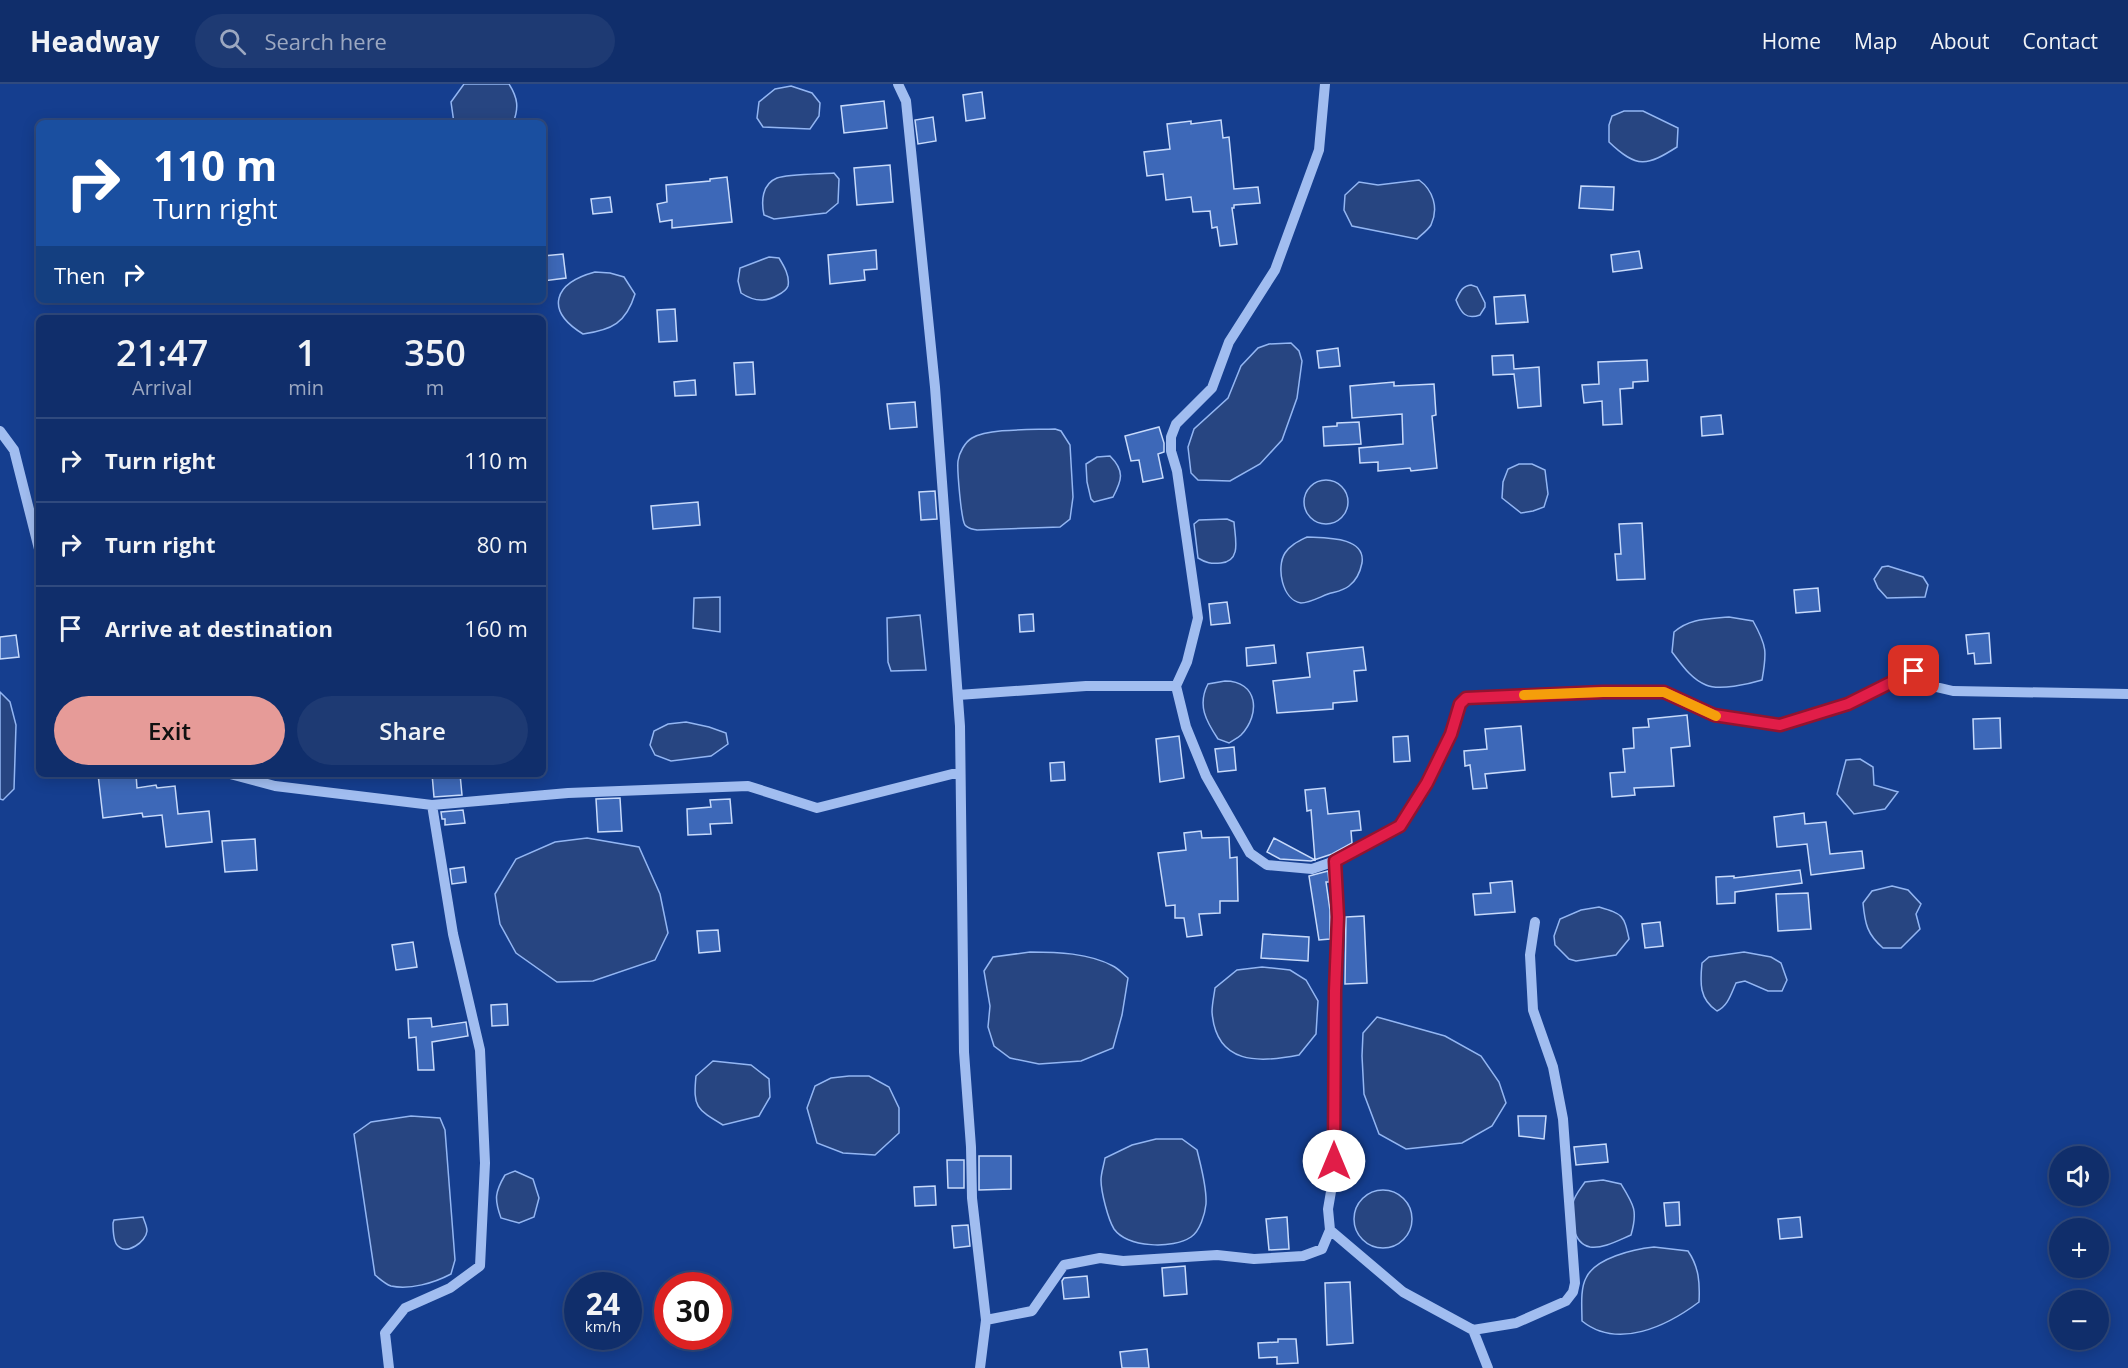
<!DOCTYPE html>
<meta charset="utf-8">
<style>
:root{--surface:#102e6b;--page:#1e3a73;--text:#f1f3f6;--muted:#9ca8c1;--line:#304a7e;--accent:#e69b98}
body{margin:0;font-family:"Open Sans",sans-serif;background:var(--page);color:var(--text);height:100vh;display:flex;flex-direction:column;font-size:22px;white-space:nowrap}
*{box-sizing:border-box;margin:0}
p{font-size:20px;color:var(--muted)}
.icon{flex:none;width:33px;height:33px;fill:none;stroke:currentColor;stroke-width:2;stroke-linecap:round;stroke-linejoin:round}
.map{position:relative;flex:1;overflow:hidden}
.sheet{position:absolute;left:36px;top:231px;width:510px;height:462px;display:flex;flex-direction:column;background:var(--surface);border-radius:9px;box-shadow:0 3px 15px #0003,0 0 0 2px var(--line)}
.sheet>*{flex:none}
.banner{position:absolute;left:36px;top:36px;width:510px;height:183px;border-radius:9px;box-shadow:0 3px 15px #0003,0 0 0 2px var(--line);background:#1a4fa0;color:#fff;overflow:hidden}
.buttons{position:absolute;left:2049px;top:1062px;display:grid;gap:12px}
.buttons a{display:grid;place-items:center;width:60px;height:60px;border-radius:50%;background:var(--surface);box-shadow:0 3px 15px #0003,0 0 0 2px var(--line);font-size:30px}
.speed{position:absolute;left:564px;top:1188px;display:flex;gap:12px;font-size:30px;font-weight:700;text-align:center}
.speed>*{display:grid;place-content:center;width:78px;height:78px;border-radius:50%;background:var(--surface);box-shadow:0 3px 15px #0003,0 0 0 2px var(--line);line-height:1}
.speed small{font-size:15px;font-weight:400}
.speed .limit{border:9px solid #d22;background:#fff;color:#111}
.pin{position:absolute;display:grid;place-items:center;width:51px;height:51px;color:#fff;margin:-26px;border-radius:12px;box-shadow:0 3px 9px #0006}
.me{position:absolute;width:66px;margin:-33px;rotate:0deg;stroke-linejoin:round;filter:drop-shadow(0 0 4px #0008)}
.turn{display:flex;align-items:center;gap:21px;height:126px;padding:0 18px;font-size:27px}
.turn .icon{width:78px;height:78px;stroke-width:2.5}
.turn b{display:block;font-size:42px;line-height:51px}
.then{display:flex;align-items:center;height:57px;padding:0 18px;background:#0003;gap:12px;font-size:22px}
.eta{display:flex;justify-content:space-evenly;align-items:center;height:102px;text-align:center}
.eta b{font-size:36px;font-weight:600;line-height:42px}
.cta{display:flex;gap:12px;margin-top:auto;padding:12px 18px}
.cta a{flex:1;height:69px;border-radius:36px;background:var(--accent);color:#111;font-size:24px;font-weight:600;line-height:69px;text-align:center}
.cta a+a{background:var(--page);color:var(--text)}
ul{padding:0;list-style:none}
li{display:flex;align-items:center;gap:18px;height:84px;padding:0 18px;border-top:2px solid var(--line)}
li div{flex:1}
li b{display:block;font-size:22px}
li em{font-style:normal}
header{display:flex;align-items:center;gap:36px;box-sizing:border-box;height:84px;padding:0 30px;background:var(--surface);border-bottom:2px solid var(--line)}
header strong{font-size:28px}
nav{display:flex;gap:33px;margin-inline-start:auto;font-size:21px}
.search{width:420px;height:54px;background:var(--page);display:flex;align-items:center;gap:15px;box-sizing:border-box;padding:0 21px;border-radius:33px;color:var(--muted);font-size:22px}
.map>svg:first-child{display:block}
</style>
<header>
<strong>Headway</strong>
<div class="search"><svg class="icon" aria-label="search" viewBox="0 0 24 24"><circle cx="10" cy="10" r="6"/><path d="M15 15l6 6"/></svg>Search here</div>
<nav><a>Home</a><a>Map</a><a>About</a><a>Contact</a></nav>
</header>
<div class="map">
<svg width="2128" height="1284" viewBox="0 0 2128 1284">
<rect width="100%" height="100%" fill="#153e8f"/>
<!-- water -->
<path fill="#274581" stroke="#93b6f3" stroke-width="1.5" d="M464 0H509C518 14 519 24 513 39H454L451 18Z
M791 2 812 9 820 19 819 32 810 45 763 43 757 34 759 18 775 5Z
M1624 27H1643L1678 44 1677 63C1647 82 1637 85 1609 58V41L1612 32Z
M834 89 839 95 838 119 826 129 774 135 764 131C761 117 762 100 777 94 787 90 822 90 834 89Z
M1419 96C1433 106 1439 124 1431 141 1428 146 1421 151 1417 155L1352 142 1344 126 1345 111 1359 98 1378 101Z
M769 173 779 174C784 182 790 192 788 202 786 207 782 209 778 211 765 219 753 217 741 209L738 197 740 184Z
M595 188 610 189 624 193 635 210C626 239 612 246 583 250 544 226 554 199 595 188Z
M1471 201 1477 203 1485 219V223L1480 231C1466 236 1461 229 1456 216 1460 208 1462 202 1471 201Z
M1291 259 1299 267 1302 277 1297 314 1282 356 1260 380 1230 397 1198 396 1191 389 1188 363 1194 345 1228 314 1241 282 1258 264 1269 260Z
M1055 345 1061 347 1070 361 1073 413 1070 435 1060 443 977 446C973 445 968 445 965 441 961 435 957 385 958 377 959 369 965 358 972 354 989 344 1034 346 1055 345Z
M1110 372C1125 387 1122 396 1113 413L1094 418 1091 415 1087 398 1086 380 1097 373Z
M1519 380H1532L1545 386 1548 410 1544 423 1533 427 1521 429 1502 414 1503 398 1508 385Z
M1304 418a22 22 0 1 1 44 0a22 22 0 1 1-44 0Z
M1227 435 1234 438C1235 454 1242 477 1221 479 1211 480 1206 479 1198 474L1194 440 1199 436Z
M1307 453C1324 454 1366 452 1362 479 1360 489 1357 496 1349 502 1343 507 1334 508 1328 510 1320 513 1309 519 1301 519 1282 516 1276 483 1285 469 1290 461 1299 457 1307 453Z
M1888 482 1923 493 1928 501 1925 513 1887 514 1878 504 1874 495 1882 483Z
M720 513V548L693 544 694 514Z
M920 531 926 586 891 587 888 578 887 534Z
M1729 533 1753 537C1767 562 1767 568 1762 596 1749 600 1719 607 1706 601 1691 595 1682 581 1672 568L1674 548C1690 534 1708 535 1729 533Z
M1225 597C1258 597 1261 630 1241 651 1238 654 1233 656 1229 659L1218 655C1206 637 1197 621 1208 600Z
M0 608 10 618 16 641 14 705 3 716 0 715Z
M686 638 709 643 726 649 728 660 711 672 671 677 655 671 650 661 654 647 668 640Z
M1860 675 1873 683 1874 701 1898 708 1885 725 1854 730 1837 710 1846 676Z
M587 754 639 763 660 810 668 849 655 876 593 897 557 898 516 869 500 840 495 810 516 775 555 758Z
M1892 802 1908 806 1921 820 1916 830 1920 845 1901 864H1883C1867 850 1865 840 1863 819L1872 807Z
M1599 823C1623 830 1624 831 1629 855L1616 871 1576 877 1569 875 1555 861 1554 852 1560 835 1581 826Z
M1030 868C1057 868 1089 869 1113 882 1119 885 1123 890 1128 894L1122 931 1113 964 1081 977 1039 980 1010 974 994 962 988 943 990 922 984 887 993 873Z
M1744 868 1771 873 1781 879 1787 896 1782 907H1768L1745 897 1736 899C1731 910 1728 922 1717 927 1699 915 1700 899 1702 879L1709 873Z
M1262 883 1290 886 1306 896 1318 917 1316 950 1299 971C1259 979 1216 981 1212 928 1212 920 1214 912 1215 904L1237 886Z
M1377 933 1445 952 1481 972 1499 998 1506 1019 1492 1042 1462 1059 1406 1065 1379 1050 1364 1010 1362 972 1363 949Z
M713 977 751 981 769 995 770 1013 759 1032 723 1041C696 1025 693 1023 696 992Z
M849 992H869L889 1003 899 1024V1049L875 1071 843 1069 817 1059 807 1024 815 1002 831 994Z
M411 1032 440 1034 445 1046 455 1176 451 1190C434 1199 410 1206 391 1202 385 1200 380 1195 375 1191L354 1050 371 1038Z
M1156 1055H1182L1197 1066C1201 1083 1207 1103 1206 1120 1205 1130 1200 1147 1191 1153 1173 1165 1128 1164 1114 1145 1108 1135 1101 1108 1101 1096 1101 1089 1104 1081 1105 1074L1132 1061Z
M515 1087 533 1095 539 1114 534 1133 519 1139 501 1134C494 1115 495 1108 505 1091Z
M1603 1096 1621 1100C1634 1121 1638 1127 1631 1151 1619 1156 1603 1165 1590 1163 1572 1159 1570 1133 1573 1119 1574 1112 1581 1104 1585 1098Z
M1354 1135a29 29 0 1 1 58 0a29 29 0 1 1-58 0Z
M143 1133C144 1137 147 1142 147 1147 146 1158 127 1171 118 1162 113 1158 113 1145 113 1139L114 1136Z
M1654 1163 1688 1167C1699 1183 1700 1199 1699 1218 1667 1242 1618 1266 1582 1237 1582 1224 1580 1205 1586 1194 1595 1174 1634 1165 1654 1163Z"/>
<!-- building -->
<path fill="#3d68b8" stroke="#c7dafb" stroke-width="1.5" d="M982 8 985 34 966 37 963 11Z
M884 17 887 44 844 49 841 22Z
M933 33 936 57 918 60 915 36Z
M1221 36 1223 54 1229 53 1234 105 1258 103 1260 119 1234 121V124H1232L1237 160 1220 162 1217 143 1212 144 1210 127 1193 128 1191 113 1166 116 1163 90 1147 92 1144 68 1170 65 1167 40 1191 37V40Z
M890 81 893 118 857 121 854 84Z
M727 93 732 138 672 144V136L660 138 657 120 667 118 666 101 710 97V95Z
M1581 102 1614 103 1613 126 1579 124Z
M610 113 612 128 593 130 591 115Z
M876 166 877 185 864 186 865 196 830 200 828 171Z
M1639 167 1642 184 1613 188 1611 171Z
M563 170 566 194 543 197V172Z
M1525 211 1528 238 1496 240 1494 213Z
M675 225 677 257 659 258 657 226Z
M1338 264 1340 282 1319 284 1317 267Z
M1513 271 1514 285 1539 283 1541 322 1518 324 1514 290 1493 291 1492 272Z
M1647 276 1648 297 1633 298V304L1620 305 1622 340 1603 341 1602 317 1584 319 1582 301 1599 300 1598 278Z
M753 278 755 310 736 311 734 279Z
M695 296 696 311 675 312 674 298Z
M1394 298V302L1434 300 1436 331 1432 332 1437 384 1411 387 1410 384 1378 387V378L1360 379 1359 364 1403 360 1402 330 1352 334 1350 302Z
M915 318 917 343 890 345 887 320Z
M1721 331 1723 350 1702 352 1701 333Z
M1359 338 1361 360 1324 362 1323 343 1337 342V339Z
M1159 343 1164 359V368L1158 370 1163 394 1143 398 1139 376 1131 377 1125 352Z
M935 407 937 435 921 436 919 408Z
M698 418 700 441 653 445 651 422Z
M1642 439 1645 495 1617 496 1615 470H1621L1619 440Z
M1818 504 1820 527 1796 529 1794 506Z
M1227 518 1230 539 1211 541 1209 520Z
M1033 530 1034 547 1020 548 1019 531Z
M1989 549 1991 579 1975 580 1974 569 1968 570 1966 551Z
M16 551 19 573 0 575V553Z
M1274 561 1276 579 1247 582 1246 564Z
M1363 563 1366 586 1354 587 1357 617 1333 619V625L1277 629 1273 597 1310 593 1307 569Z
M1687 631 1690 662 1671 664 1674 702 1634 704 1635 711 1612 713 1610 689 1625 688 1623 665 1634 664 1633 644 1649 643 1648 635Z
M2000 634 2001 664 1974 665 1973 635Z
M1521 642 1525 686 1485 690 1487 704 1473 705 1470 681 1465 682 1464 667 1487 665 1485 645Z
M1179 652 1184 694 1160 698 1156 655Z
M1408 652 1410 677 1394 678 1393 653Z
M1234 663 1236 686 1218 688 1215 665Z
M1064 678 1065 696 1051 697 1050 679Z
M98 690H136L137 704 156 701 157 704 175 702 178 730 209 727 212 758 166 763 162 731 143 733 142 729 103 734Z
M432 690H460L462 711 434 713Z
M1325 704 1328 730 1359 727 1361 746 1351 747 1352 759 1332 770 1311 777 1280 775 1267 768 1274 754 1315 776 1311 726 1307 727 1305 706Z
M620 714 622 747 598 748 596 715Z
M730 715 732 739 710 740 711 750 688 751 687 725 711 723 710 716Z
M463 726 465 739 445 741V735H442L441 728Z
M1804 729 1805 740 1826 738 1830 770 1862 767 1864 784 1811 791 1807 760 1777 763 1774 733Z
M1201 747 1202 754 1229 753 1230 774 1237 773 1238 817H1220V829L1199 830 1202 851 1187 853 1184 834H1175V821L1166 822 1158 769 1186 766 1184 749Z
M255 755 257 786 225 788 222 757Z
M464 783 466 798 452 800 450 785Z
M1800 786 1802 799 1735 808V819L1717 820 1716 793 1734 792V794Z
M1328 787 1329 798H1326L1330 826V855L1319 856 1309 792Z
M1512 797 1515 828 1475 831 1473 810 1491 809 1490 799Z
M1808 809 1811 845 1778 847 1776 810Z
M1364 832 1367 899 1345 900 1346 833Z
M1660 838 1663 862 1645 864 1642 840Z
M718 846 720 867 699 869 697 847Z
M1263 850 1309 853 1308 877 1261 874Z
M413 858 417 883 396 886 392 861Z
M507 920 508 941 492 942 491 921Z
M431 934 432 943 466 938 468 952 432 958 434 986H418L416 953 409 954 408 935Z
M1518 1032H1546L1544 1055 1519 1052Z
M1606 1060 1608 1078 1576 1081 1574 1063Z
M979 1072H1011V1105L979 1106Z
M947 1076H964V1104H948Z
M935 1102 936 1121 915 1122 914 1103Z
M1679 1118 1680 1141 1666 1142 1664 1119Z
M1287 1133 1289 1165 1269 1166 1266 1135Z
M1800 1133 1802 1153 1780 1155 1778 1135Z
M968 1141 970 1162 954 1164 952 1142Z
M1185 1182 1187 1210 1164 1212 1162 1184Z
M1087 1192 1089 1213 1064 1215 1062 1197 1064 1194Z
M1350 1198 1353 1259 1327 1261 1325 1199Z
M1278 1255H1296L1298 1279 1277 1280V1273L1259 1274 1258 1259 1278 1258Z
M1147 1265 1149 1284H1122L1120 1268Z"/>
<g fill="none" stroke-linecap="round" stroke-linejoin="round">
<!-- minor -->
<path stroke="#a1bdf0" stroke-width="10" d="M898 0 906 17 935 303 960 642 964 968 971 1063 972 1114 986 1236 980 1284
M1325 0 1319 66 1275 186 1229 258 1212 304 1176 340 1171 353V367L1177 387 1198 534 1187 578 1176 602 1186 643 1206 692 1250 769 1267 781 1312 785 1335 777 1400 742 1427 699 1451 650 1460 620 1466 614 1603 607 1664 608 1714 631 1780 641 1848 620 1914 587 1936 603 1953 607 2128 610
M0 347 14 366 39 465
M958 611 1086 602H1176
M230 690 275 702 432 721 453 850 480 966 485 1079 480 1182 450 1204 405 1224 385 1249 389 1284
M432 721 568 709 748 702 817 724 960 688
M1335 777 1338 833 1335 907 1334 1090 1328 1125 1330 1146 1403 1208 1473 1246 1488 1284
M986 1236 1032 1227 1064 1181 1100 1174 1123 1177 1217 1171 1254 1175 1303 1172 1322 1165 1330 1146
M1473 1246 1516 1239 1566 1217 1573 1208 1575 1199 1563 1035 1553 983 1533 926 1530 871 1535 838"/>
</g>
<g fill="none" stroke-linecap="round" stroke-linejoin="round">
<!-- route casing -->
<g stroke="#92132f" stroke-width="15">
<path id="route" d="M1334 1077 1335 907 1338 833 1335 777 1400 742 1427 699 1451 650 1460 620 1466 614 1603 608H1664L1714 631 1780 641 1848 620 1914 587"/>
</g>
<!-- route -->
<use href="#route" stroke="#e11d48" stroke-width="10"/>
<!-- slow -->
<path stroke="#f59e0b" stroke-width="10" d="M1524 611 1603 608H1664L1716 632"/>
</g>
</svg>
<div class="buttons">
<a><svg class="icon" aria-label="sound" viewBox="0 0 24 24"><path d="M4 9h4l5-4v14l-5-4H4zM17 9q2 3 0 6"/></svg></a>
<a>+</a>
<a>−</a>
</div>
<div class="speed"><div>24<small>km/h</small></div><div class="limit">30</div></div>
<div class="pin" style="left:1914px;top:587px;background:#d93025"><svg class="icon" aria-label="arrive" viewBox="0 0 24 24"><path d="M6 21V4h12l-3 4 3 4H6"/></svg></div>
<svg class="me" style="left:1334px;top:1077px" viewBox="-20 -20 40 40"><circle r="19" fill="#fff"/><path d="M0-13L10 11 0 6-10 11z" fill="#e11d48"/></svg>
<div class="banner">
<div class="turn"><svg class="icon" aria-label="right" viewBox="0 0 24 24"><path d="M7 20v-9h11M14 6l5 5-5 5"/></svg><div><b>110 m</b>Turn right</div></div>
<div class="then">Then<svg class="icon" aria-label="right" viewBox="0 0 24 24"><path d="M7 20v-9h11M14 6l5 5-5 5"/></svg></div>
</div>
<section class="sheet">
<div class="eta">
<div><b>21:47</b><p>Arrival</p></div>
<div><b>1</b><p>min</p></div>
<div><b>350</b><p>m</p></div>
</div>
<ul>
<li><svg class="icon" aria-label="right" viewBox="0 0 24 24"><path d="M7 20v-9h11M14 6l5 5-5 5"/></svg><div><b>Turn right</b></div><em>110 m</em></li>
<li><svg class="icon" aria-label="right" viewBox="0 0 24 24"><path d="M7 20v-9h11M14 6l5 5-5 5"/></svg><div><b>Turn right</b></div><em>80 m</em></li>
<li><svg class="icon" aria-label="arrive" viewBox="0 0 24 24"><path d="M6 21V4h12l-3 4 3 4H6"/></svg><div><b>Arrive at destination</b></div><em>160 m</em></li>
</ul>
<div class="cta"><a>Exit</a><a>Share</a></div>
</section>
</div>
